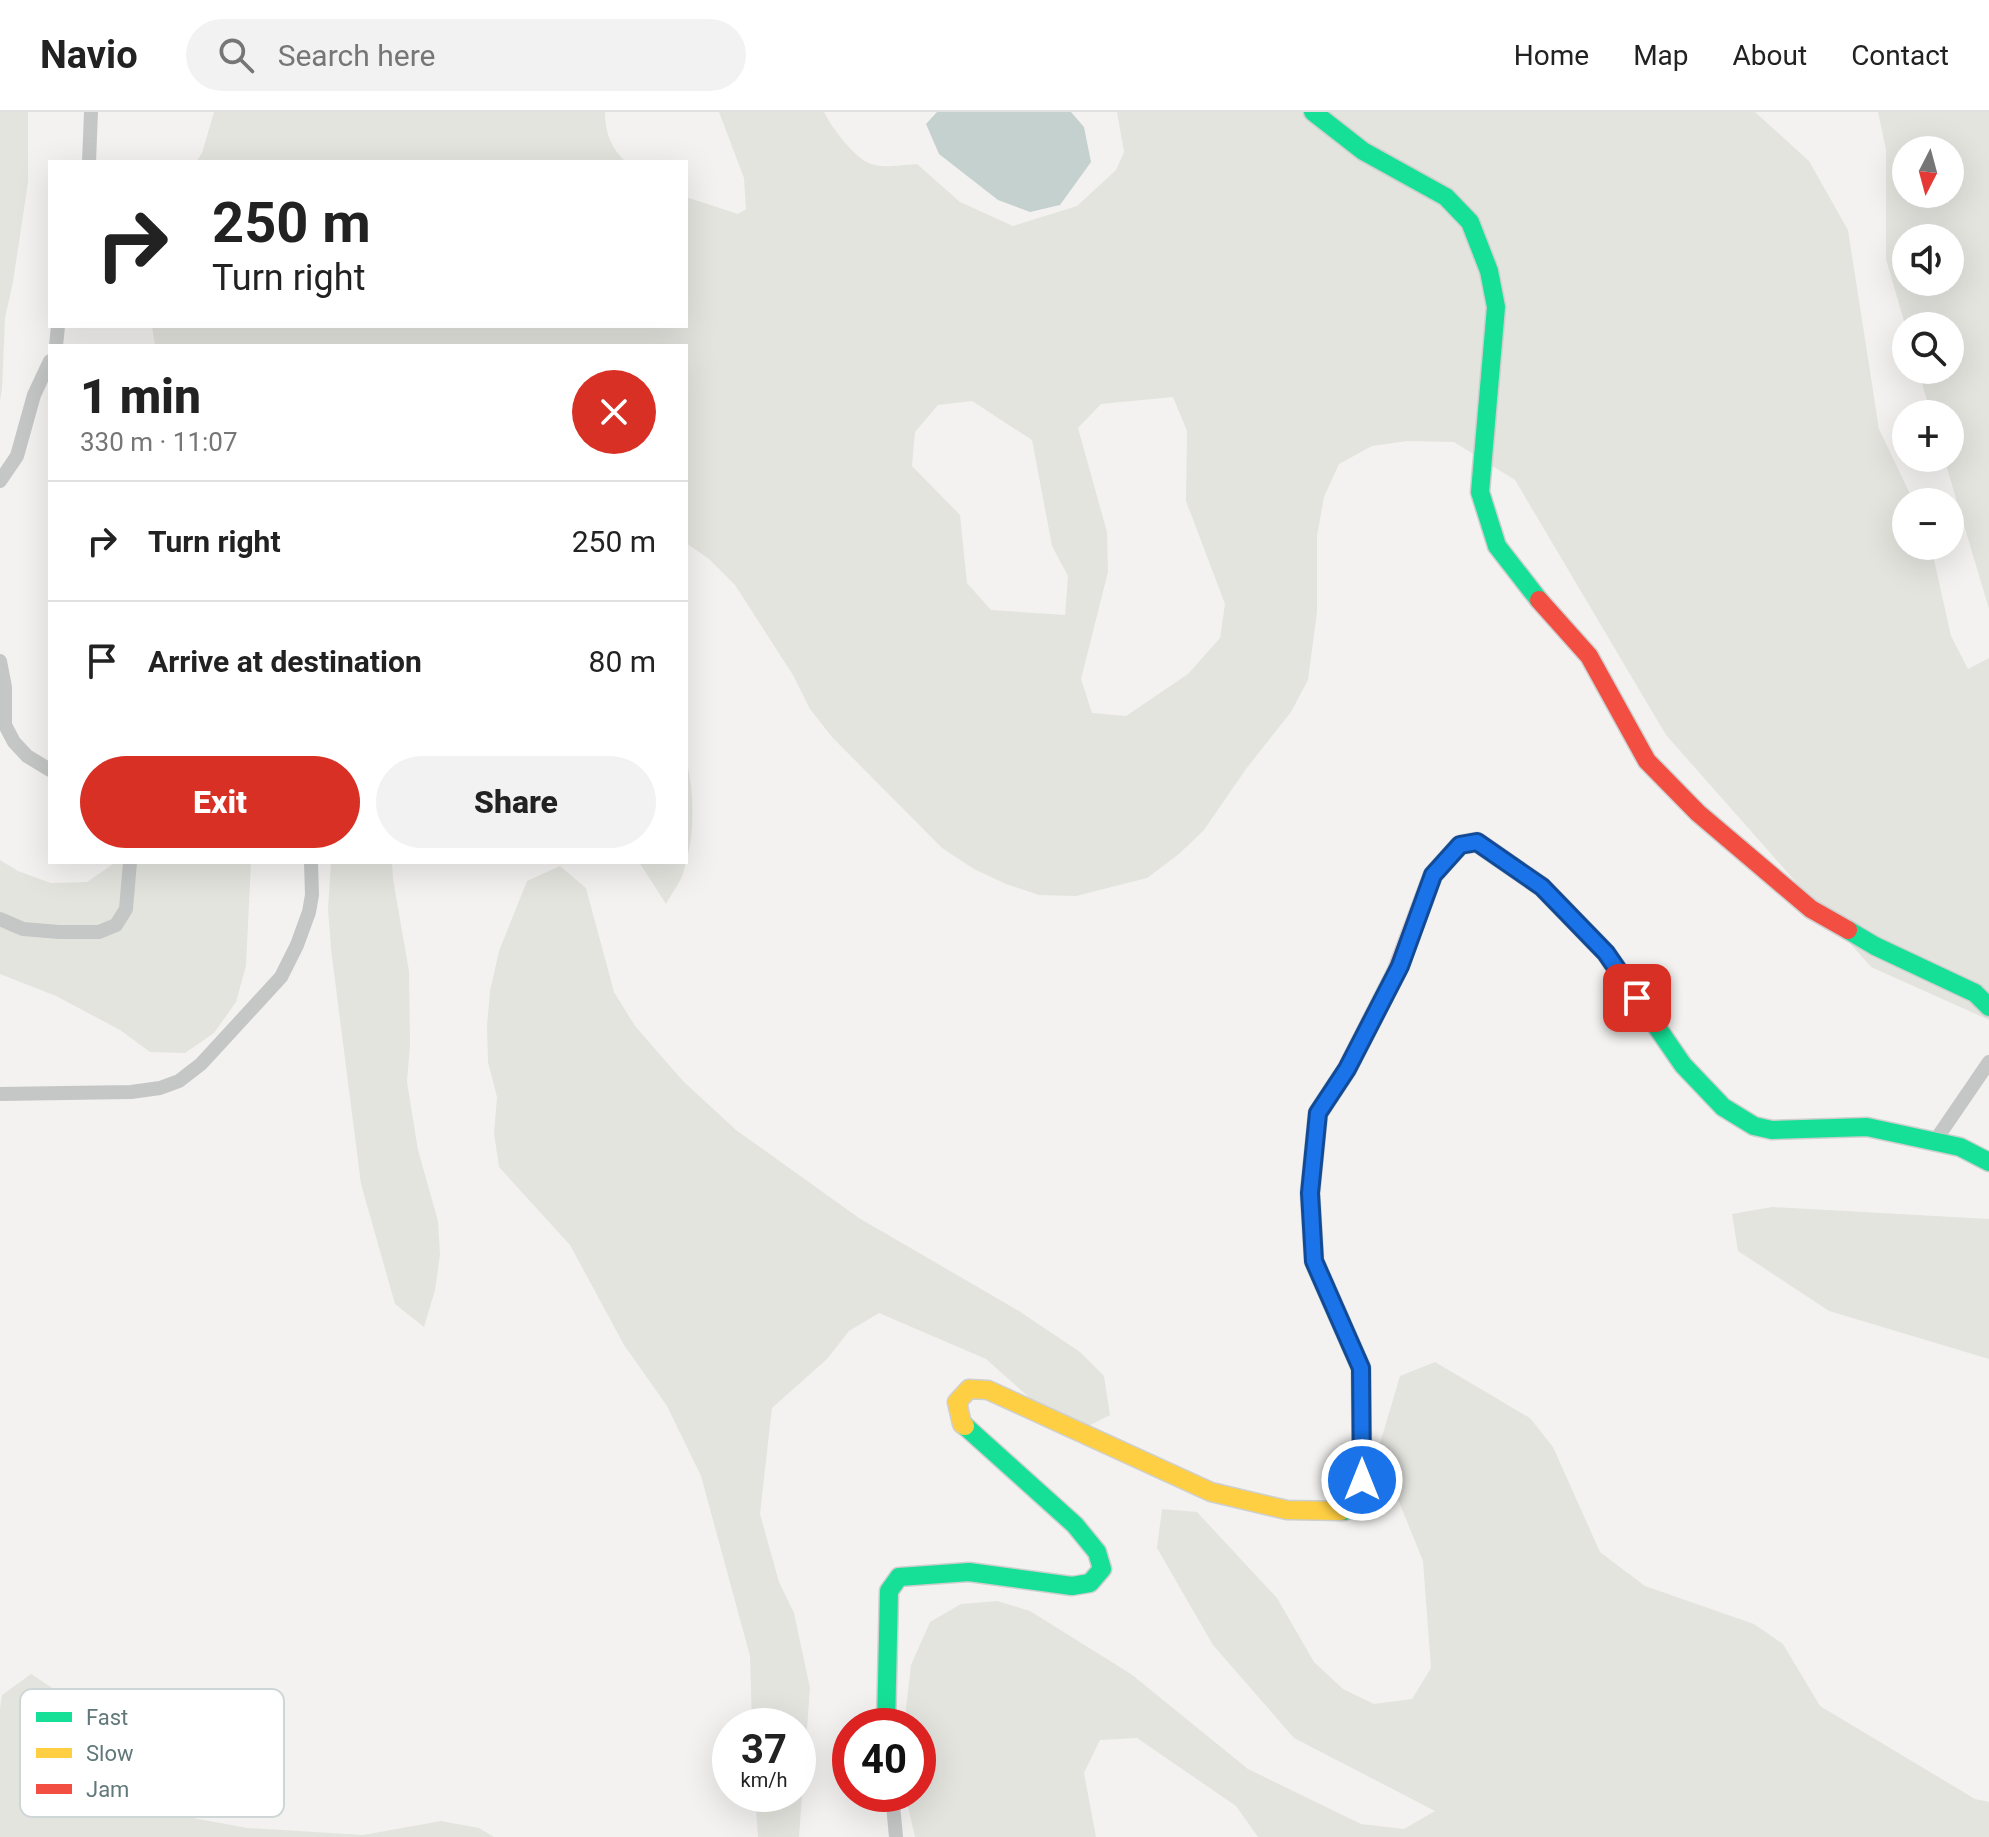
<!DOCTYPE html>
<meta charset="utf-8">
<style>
:root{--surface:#fff;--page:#f2f2f2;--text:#222;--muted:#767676;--line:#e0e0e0;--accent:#d93025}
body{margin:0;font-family:Roboto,sans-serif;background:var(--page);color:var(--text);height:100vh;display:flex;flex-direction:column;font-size:30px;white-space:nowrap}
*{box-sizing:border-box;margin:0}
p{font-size:26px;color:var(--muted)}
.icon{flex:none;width:44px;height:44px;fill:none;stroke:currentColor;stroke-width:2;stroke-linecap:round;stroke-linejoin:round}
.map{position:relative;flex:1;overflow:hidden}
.side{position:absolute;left:48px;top:232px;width:640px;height:520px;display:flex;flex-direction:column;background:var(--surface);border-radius:0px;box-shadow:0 8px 32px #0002}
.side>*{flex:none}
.top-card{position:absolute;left:48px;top:48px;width:640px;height:168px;border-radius:0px;box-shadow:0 8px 32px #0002;background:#fff;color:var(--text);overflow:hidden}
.needle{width:52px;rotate:186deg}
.fabs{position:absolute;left:1892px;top:24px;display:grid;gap:16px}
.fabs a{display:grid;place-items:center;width:72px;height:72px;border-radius:50%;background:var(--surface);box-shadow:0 8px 32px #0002;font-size:40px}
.speed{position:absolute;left:712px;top:1596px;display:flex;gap:16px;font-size:40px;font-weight:700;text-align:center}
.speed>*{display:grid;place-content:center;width:104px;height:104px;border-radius:50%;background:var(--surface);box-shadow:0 8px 32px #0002;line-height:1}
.speed small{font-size:20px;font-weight:400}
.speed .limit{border:12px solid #d22;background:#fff;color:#111}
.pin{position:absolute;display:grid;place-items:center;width:68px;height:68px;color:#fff;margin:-34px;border-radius:16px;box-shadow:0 4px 12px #0006}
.me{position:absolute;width:88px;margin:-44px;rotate:0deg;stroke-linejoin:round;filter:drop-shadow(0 0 6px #0008)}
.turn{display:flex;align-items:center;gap:28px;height:168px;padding:0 32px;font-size:36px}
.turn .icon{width:104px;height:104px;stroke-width:2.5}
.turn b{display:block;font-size:56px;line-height:68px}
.round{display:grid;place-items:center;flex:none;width:84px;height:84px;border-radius:42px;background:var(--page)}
.head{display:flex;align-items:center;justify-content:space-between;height:136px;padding:0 32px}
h1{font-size:48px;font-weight:800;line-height:60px}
.button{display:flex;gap:16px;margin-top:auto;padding:16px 32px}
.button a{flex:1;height:92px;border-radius:48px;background:var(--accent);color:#fff;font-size:32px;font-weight:800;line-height:92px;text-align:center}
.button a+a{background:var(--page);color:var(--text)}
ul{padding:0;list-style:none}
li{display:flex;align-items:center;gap:24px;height:120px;padding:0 32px;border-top:2px solid var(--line)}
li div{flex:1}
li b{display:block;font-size:30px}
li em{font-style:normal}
header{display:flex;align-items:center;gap:48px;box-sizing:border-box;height:112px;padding:0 40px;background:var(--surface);border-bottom:2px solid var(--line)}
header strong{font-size:38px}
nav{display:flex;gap:44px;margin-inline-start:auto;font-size:28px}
.search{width:560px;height:72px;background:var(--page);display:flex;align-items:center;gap:20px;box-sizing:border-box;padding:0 28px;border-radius:44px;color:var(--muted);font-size:30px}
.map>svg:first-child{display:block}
</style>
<header>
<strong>Navio</strong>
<div class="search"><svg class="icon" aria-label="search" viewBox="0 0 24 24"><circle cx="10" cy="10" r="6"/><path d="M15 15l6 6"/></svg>Search here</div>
<nav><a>Home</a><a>Map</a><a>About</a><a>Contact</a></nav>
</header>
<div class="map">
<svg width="1989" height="1725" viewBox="0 0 1989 1725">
<rect width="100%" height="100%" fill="#f3f2f1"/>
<!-- green -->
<path fill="#e3e4de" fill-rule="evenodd" d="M0 0H28V70L13 170 5 206 2 277 0 289Z
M214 0H605C605 21 611 36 626 50H196L202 41Z
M719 0H824C829 10 835 18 842 27 869 60 877 55 917 52L960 90 1013 114 1077 94 1116 58 1124 40 1117 0H1755L1809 49 1848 118 1879 317 1914 390H1906V434H1931L1951 524 1968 557 1989 546V908L1871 855 1666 623 1515 368 1454 330 1407 329 1372 334 1339 352 1324 385 1317 424V500L1308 568 1291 600 1246 657 1204 718 1179 742 1147 766 1076 784 1039 783 1006 772 974 757 942 736 832 625 810 597 793 563 735 473 709 447 686 431V234H155L152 214H686V85L738 102 746 97 744 66ZM1173 285 1187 319 1186 389 1225 492 1220 526 1188 562 1126 604 1092 601 1081 567 1108 460 1107 420 1078 316 1101 292ZM972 289 1032 328 1052 434 1068 464 1065 503 991 498 967 471 960 403 912 354 915 320 938 293Z
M1878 0H1989V497L1944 346H1950V302H1931L1918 258H1950V214H1906V216L1886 147V38ZM1906 38H1950V82H1906ZM1950 126V170H1906V126Z
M686 646C695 682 695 723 684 758 681 770 672 781 666 792L639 750H686Z
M0 748 18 759 51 771 87 770 116 750H251L246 854 236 890 214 921 185 941 150 940 120 918 56 884 0 862Z
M331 750H392L393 767 409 859 410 932 407 970 418 1038 438 1109 440 1143 435 1178 424 1215 395 1192 361 1072 331 837 328 797Z
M560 754 586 776 614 880 635 914 683 969 736 1018 859 1106 1019 1199 1080 1240 1104 1264 1110 1303 1077 1320 1040 1295 986 1247 879 1201 849 1219 827 1247 772 1296 760 1402 779 1470 794 1501 810 1576 799 1725H758L755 1682H798V1614H752L750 1544 701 1364 667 1294 624 1233 570 1133 499 1055 494 1021 497 985 488 950 487 914 490 879 499 839 527 769Z
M1772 1095 1989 1107V1247L1829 1199 1738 1139 1732 1102Z
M1435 1250 1530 1306 1553 1335 1600 1440 1645 1474 1754 1512 1783 1532 1820 1594 1975 1687 1989 1690V1725H1258L1236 1694 1137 1626 1100 1628 1084 1661 1096 1725H915L905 1682H918V1614H904L911 1553 930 1510 961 1492 997 1489 1030 1499 1131 1562 1248 1657 1361 1712 1404 1717 1435 1699 1294 1626 1213 1533 1157 1436 1162 1397 1197 1400 1277 1486 1314 1550 1343 1577 1374 1592 1412 1587 1431 1556 1423 1449 1378 1338 1400 1264Z
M31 1562 60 1581 72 1615 89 1644 116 1669 182 1704 248 1716 363 1723 441 1709 479 1716 494 1725H0V1596L2 1583Z"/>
<!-- water -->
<path fill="#c5d1cf" d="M937 0H1071L1084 15 1091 50 1060 93 1030 100 998 88 939 42 926 12Z"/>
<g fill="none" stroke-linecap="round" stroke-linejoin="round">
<!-- fast casing -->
<g stroke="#cecfcf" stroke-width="21">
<path id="fast" d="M1313 0 1363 39 1446 85 1470 110 1489 159 1496 195 1480 380 1497 434 1539 488
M1848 818 1875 834 1975 881 1989 895
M1639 889 1683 953 1723 995 1754 1014 1772 1018 1867 1015 1960 1035 1989 1050
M1341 1399H1344L1362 1368 1361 1256 1314 1149 1310 1081 1318 1001 1347 957 1397 859
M886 1614 889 1479 899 1465 969 1460 1072 1474 1090 1471 1102 1457 1097 1440 1075 1413 965 1314"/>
</g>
<!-- slow casing -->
<g stroke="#cecfcf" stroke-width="21">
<path id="slow" d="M965 1314 962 1312 957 1290 969 1277 988 1278 1211 1380 1287 1398 1341 1399"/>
</g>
<!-- jam casing -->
<g stroke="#cecfcf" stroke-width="21">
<path id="jam" d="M1539 488 1589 544 1647 649 1698 701 1811 797 1848 818
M1397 859 1433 763 1460 733 1477 730 1542 775 1606 841 1639 889"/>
</g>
<!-- street -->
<path stroke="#c5c7c6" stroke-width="14" d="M89 50 91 0
M56 234 58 214
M0 369 17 344 34 283 50 249
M0 549 5 575V613L14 630 27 644 50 658
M0 807 23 817 59 820H99L116 813 126 797 130 750
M0 982 131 980 160 976 179 969 201 952 281 865 297 833 309 800 312 783 311 750
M1935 1029 1989 950
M892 1682 896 1725"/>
<!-- fast -->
<use href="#fast" stroke="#16e098" stroke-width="18"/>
<!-- slow -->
<use href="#slow" stroke="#ffcf43" stroke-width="18"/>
<!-- jam -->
<use href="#jam" stroke="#f24e42" stroke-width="18"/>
</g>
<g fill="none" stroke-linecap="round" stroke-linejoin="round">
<!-- route casing -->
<g stroke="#114b97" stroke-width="20">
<path id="route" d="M1362 1368 1361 1256 1314 1149 1310 1081 1318 1001 1347 957 1400 854 1433 763 1460 733 1477 730 1542 775 1606 841 1637 886"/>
</g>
<!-- route -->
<use href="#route" stroke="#1a73e8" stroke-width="14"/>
</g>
<!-- legend -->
<rect x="20" y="1577" width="264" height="128" rx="12" fill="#fff" stroke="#cfd6d7" stroke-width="2"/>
<rect x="36" y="1600" width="36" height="10" fill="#16e098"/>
<rect x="36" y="1636" width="36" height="10" fill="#ffcf43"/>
<rect x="36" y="1672" width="36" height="10" fill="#f24e42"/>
<g font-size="22" fill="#60787a">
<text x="86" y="1613">Fast</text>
<text x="86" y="1649">Slow</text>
<text x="86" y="1685">Jam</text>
</g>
</svg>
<div class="fabs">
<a><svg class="needle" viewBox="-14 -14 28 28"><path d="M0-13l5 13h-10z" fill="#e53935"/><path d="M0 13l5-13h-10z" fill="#767676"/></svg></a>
<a><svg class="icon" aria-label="sound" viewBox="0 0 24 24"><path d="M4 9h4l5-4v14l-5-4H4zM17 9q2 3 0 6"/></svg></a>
<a><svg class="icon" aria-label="search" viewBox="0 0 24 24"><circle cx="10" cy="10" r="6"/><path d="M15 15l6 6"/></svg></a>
<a>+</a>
<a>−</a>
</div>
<div class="speed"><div>37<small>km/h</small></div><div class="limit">40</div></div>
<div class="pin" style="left:1637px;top:886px;background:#d93025"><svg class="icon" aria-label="arrive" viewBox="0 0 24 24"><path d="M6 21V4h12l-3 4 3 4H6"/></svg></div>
<svg class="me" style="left:1362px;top:1368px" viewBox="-20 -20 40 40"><circle r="17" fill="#1a73e8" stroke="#fff" stroke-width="3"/><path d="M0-11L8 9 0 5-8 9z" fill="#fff"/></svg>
<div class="top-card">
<div class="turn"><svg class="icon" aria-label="right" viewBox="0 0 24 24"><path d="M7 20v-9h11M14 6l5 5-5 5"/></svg><div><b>250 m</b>Turn right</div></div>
</div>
<section class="side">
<div class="head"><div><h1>1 min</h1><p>330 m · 11:07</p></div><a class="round" style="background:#d93025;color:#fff"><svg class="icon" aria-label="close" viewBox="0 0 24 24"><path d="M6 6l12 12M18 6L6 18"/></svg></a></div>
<ul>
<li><svg class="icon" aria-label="right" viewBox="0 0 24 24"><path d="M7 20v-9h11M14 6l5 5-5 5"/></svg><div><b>Turn right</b></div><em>250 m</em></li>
<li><svg class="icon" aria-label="arrive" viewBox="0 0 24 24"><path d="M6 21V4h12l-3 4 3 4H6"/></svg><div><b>Arrive at destination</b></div><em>80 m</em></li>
</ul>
<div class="button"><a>Exit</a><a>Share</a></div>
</section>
</div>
